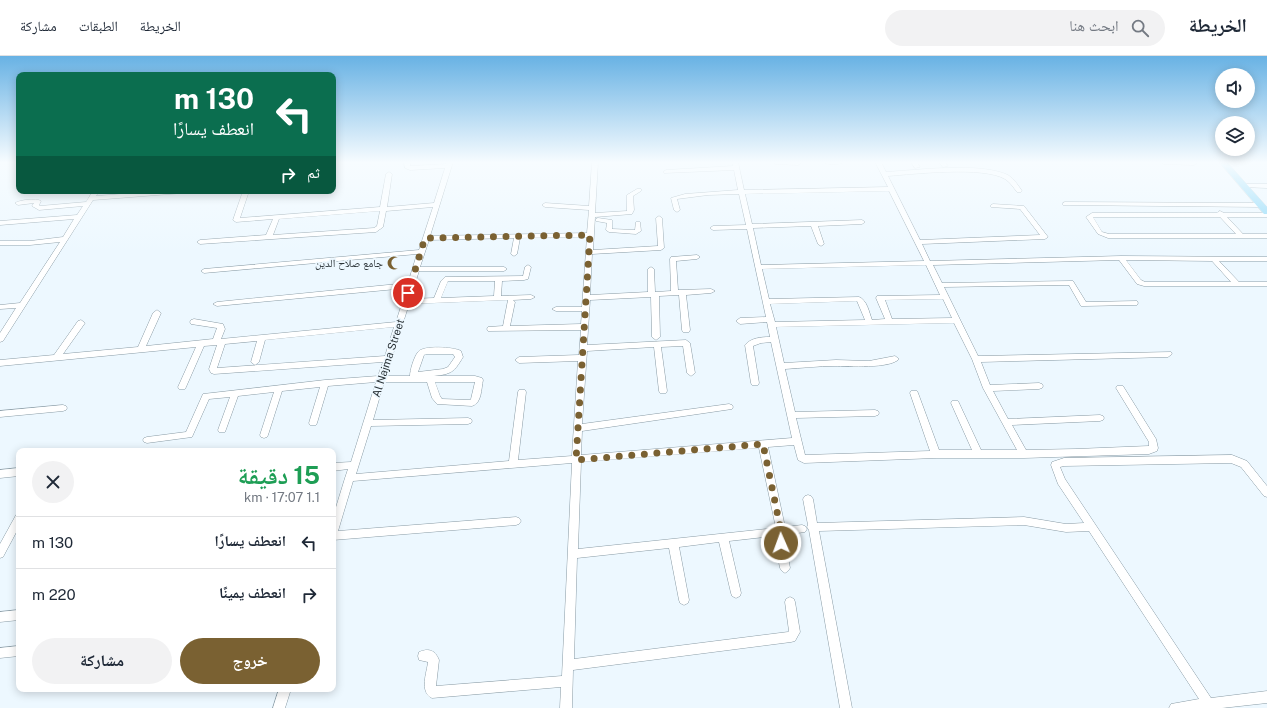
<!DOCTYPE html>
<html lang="ar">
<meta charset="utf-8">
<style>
:root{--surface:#fff;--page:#f2f2f3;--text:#1f2937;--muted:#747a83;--line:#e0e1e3;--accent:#7a6132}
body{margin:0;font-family:"Public Sans","Noto Naskh Arabic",sans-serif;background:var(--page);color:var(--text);direction:rtl;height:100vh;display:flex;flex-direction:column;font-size:15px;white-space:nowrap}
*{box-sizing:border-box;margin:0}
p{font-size:13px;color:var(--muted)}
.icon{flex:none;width:22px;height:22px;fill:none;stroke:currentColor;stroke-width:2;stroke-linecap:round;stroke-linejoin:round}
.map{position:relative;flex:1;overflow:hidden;direction:ltr}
.panel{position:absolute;left:16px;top:392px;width:320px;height:244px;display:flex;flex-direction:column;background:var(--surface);border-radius:8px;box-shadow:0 2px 10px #0003;direction:rtl}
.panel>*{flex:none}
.guide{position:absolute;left:16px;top:16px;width:320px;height:122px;border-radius:8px;box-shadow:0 2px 10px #0003;direction:rtl;background:#0b6e4f;color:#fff;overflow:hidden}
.fabs{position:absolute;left:1215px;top:12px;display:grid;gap:8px}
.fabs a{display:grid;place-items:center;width:40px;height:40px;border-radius:50%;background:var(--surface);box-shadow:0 2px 10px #0003;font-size:20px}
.pin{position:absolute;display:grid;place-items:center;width:34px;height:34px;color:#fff;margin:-17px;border:2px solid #fff;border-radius:50%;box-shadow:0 1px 4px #0007}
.me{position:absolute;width:44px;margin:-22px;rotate:358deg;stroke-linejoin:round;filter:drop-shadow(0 0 3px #0008)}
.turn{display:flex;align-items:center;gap:14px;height:84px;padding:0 16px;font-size:18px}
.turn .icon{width:52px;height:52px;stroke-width:2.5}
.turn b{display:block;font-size:28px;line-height:34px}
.then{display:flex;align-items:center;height:38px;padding:0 16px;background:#0003;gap:8px;font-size:15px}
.round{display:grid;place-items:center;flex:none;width:42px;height:42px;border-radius:21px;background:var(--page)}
.summary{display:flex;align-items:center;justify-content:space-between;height:68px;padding:0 16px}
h1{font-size:24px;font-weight:700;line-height:30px;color:#1e9e55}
.button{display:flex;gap:8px;margin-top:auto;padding:8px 16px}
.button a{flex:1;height:46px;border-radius:24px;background:var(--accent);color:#fff;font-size:16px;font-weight:700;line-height:46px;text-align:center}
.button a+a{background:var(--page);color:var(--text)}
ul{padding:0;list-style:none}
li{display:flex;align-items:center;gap:12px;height:52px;padding:0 16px;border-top:1px solid var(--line)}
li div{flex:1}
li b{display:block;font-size:15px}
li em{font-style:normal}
header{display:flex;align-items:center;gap:24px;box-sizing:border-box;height:56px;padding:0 20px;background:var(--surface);border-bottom:1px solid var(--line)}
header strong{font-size:19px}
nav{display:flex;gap:22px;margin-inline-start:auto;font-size:14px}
.search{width:280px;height:36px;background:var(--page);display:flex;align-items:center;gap:10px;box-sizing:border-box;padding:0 14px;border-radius:22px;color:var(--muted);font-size:15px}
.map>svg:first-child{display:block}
</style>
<header>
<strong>الخريطة</strong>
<div class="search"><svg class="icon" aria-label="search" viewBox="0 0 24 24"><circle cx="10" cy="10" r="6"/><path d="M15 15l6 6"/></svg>ابحث هنا</div>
<nav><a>الخريطة</a><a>الطبقات</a><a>مشاركة</a></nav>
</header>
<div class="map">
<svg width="1267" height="652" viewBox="0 0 1267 652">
<rect width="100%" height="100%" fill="#edf8ff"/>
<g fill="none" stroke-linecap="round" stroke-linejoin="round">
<!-- minor casing -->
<g stroke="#899ba5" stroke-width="1">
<path id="minor" d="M404 106H410V110L446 108 447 106H453L430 180 587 177 589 154 545 151 542 149 545 147 589 150 592 106H598L595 157 627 155V139L637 133H641V135L633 140 634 154 632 158 595 161 593 194 658 190 656 162 659 160 662 162 664 192 661 194 592 198 590 239 648 236V213L651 211 654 213 655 236 671 235 670 203 671 201 697 199 700 201 697 203 676 205 678 234 711 233 715 235 711 237 686 239 690 274 689 276H683L682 274 679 239 659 240 660 281 656 284 652 281 651 241 590 244 587 289 686 284 690 287 695 317 691 320 687 317 683 290 661 291 667 335 666 337H660L659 335 654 291 587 295 582 368 729 348 732 349 733 351 732 353 582 375 581 399 792 382 771 286 761 287 753 290 759 327 758 329H752L751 327 745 289C751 282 761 281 770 281L767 266 740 268 736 265 740 262 766 261 747 173 713 174 710 172 713 170 746 169 739 138 708 139 677 143 680 154 677 156 674 154 671 142 685 138 738 134 734 114 664 117 663 116 666 114 733 110 732 106H738L744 134 888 131 875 106H881L886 116C918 114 980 106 1008 119 1014 123 1018 129 1022 135L1021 136H1017C1013 131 1010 126 1005 123 983 110 914 118 888 120L920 184 1040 179 1020 153 991 151V149L993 148 1024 150 1048 181 1045 183 922 188 930 205 1121 200 1267 201V205H1219L1239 226H1267V230H1144L1137 228 1119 204 933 209 942 227 1071 225H1073L1086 246 1137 245 1138 247 1137 249H1134L1084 250H1081L1069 229 944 231 978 300 1171 296 1172 298 1168 301 981 306 990 329 1039 327 1042 328 1043 330 1042 332 1039 333 993 335 1008 363 1100 359 1103 360 1104 362 1103 364 1100 365 1012 369 1026 394 1076 393 1149 390V386L1116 332 1117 330H1123L1156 383 1158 392 1157 395 1149 398 1024 402H936L804 407 798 404 794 389 768 391 785 471 802 469 805 470 807 473 805 476 784 479 790 512 788 515 785 517 782 515 780 512 774 480 729 485 741 537 740 540 736 542 732 540 731 537 719 486 679 491 689 544 688 547 684 549 680 547 679 544 669 492 577 502 574 603 788 576 789 575 785 546 786 543 790 541 794 543 795 546 800 576 795 585 791 586 573 614 572 652H560L561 631 432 642C419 636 427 616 428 606L419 604 418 600 419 596C429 592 435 594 439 604L436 630 562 620 572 407 353 425 338 475 516 461 519 462 521 465 519 468 516 469 333 484V461L345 422 348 413 333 415V407L351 406 376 326 328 330 317 367 316 369H310L309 367 320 331 282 335 268 379 267 381 264 382 261 381 260 379 274 336 238 340 225 376H219L218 374 230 341 209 343 192 381 147 387 144 386 143 384 144 382 147 381 186 376 203 338 325 324 378 320 383 306 214 318 211 317 209 313 217 289 204 290 186 331 185 333H179L178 331 196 291 0 310V304L54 299 78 265 81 264 85 267 63 298 138 291 153 257 157 254 161 257 146 290 213 283 217 272 191 268 190 266 191 264 194 263 223 268 225 273 221 283 396 266 407 232 217 250 213 248 217 246 408 227 417 198 204 217 201 215 204 213 419 194 433 151 386 155 383 171 376 176 200 188 197 186 200 184 266 179 273 163 236 166 233 164 243 135H249L240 162 380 151 386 118 389 116 392 118 387 151 434 147 445 112 410 114 405 112ZM889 135 924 205 761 209 753 172 811 170 818 188 821 190 824 188 818 170 862 168 865 166 862 164 752 168 745 138ZM380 155 377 170 374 172 273 179 279 163ZM587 181 582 251H556L552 253 556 255H582L581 268 510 270 515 246 513 244 531 243 535 241 531 239 501 240 502 225 524 224 528 223 531 211 528 209 525 211 523 220 445 221 441 225 434 242 410 243 419 215H504L507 213 504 211H420L429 184 514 182 511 198 514 200 517 198 520 182ZM1126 204 1212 205 1231 226H1145L1141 224ZM926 209 940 239 877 240 876 242 885 263 872 264C869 256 867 244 859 241L769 243 762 213ZM448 225H495L494 240 441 242ZM943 243 952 262 892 263 885 244ZM508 244 503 270 488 271 487 273 488 275 581 274 579 299 519 301 515 304 519 307 578 305 572 400 518 404 526 336 525 334H519L518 336 509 405 356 418 371 370 468 368 471 367 472 365 471 363 468 362 373 364 384 326H427L432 342 437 348 472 350C482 347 481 333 483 324L482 322 475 320H434C452 318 454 316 463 301L461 295C454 291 423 289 418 296 414 301 410 314 410 320H386L409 248ZM857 245 865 264 775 266 770 248ZM954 267 972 303 983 332 1017 394H981L959 347 958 345H952L951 347 972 394H939L918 337 917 335H911L910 337 930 395 805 399 796 362 875 360 878 359 879 357 878 355 875 354 795 356 785 313C802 312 818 310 835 310 848 310 890 313 899 303L895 300 869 305 836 304 784 307 776 271ZM394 271 385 300 217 312 225 288 257 285 251 306 255 309 259 306 265 284ZM426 298H453L455 301 448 311 443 313 418 316 424 299ZM435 326H475L471 343 470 344 442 343 440 340ZM759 392 776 472 578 493 581 406Z
M773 106H799L801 107 798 109 776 108Z
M823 106H844C839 109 828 109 823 106Z
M911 106H917L920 111 915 112Z
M939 106H945L948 110 943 111Z
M1161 106H1195L1197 107 1194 109 1164 108Z
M1244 128H1267V132L1242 131V129Z
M93 135H99L96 140 159 135H186L183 137 93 144 3 285 0 286V277L16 252 0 253V249L20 247 60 186 30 189H0V185H30L63 181 74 163 0 169V165L77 159 83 150 39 154 32 150 34 147 18 149 15 147C20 144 36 142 41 145L39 149 40 150 86 146Z
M1065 146 1261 147 1264 149 1261 151 1063 149V147Z
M1220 155 1224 157H1267V161H1227L1243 178H1267V182H1108L1098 178 1086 161 1092 157H1217ZM1093 161H1220L1236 178H1109L1102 176Z
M598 162 612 164V173L635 174 636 166H640L641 175 636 178 609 176 606 174 607 167 596 165V163Z
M63 349 66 350 67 352 66 354 63 355 0 361V355Z
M1232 399 1247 405 1267 430V441L1264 440 1241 411 1231 407 1064 410 1060 411 1065 423 1211 642 1267 635V647L1222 652H1169L1171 648 1199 643 1089 475 1066 476 1024 469 819 475 852 652H840L809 474 807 471 808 469 803 443 805 440 808 439 811 440 813 443 817 467 1024 461 1066 468 1084 467 1058 428 1051 409 1052 406 1064 402Z
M19 412V420L0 422V414Z
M19 458V471L3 501 0 502V488L16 459Z
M19 554V564L0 566V556Z
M19 590V600L0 602V592Z
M279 633H291L285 652H273Z"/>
</g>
<!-- major casing -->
<g stroke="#d4d6d7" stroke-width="1">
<path id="major" d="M1219 106H1227L1267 151V158H1264Z"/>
</g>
<!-- minor -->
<use href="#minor" fill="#fff" fill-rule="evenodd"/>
<!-- major -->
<use href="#major" fill="#8bd8f8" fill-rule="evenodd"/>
</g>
<!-- sky -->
<linearGradient id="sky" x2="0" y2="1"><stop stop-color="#68b2e4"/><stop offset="0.54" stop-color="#f7fcff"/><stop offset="1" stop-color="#f7fcff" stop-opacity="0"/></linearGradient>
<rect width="1267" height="197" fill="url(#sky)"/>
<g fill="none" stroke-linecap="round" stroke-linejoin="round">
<!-- route -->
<path stroke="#7a6132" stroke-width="7" stroke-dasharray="0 12.6" d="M408 237 425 182 590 179 576 404 763 388 781 475H778L781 487"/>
</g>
<!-- icons -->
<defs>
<g id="mosque-bare" transform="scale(1.08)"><path d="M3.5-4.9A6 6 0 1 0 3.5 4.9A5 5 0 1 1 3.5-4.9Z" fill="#7a6132" stroke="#edf8ff" stroke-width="2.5" paint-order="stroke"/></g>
</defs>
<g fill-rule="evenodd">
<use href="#mosque-bare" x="394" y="207"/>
</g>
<g text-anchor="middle" stroke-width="3.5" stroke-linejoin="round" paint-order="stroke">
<!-- poi labels -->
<g font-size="11" fill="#2a3236" stroke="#edf8ff" text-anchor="end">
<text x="383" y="211">جامع صلاح الدين</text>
</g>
<!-- street labels -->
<g font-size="11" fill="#2a3236" stroke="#edf8ff">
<text transform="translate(388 302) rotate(-72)" y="4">Al Najma Street</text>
</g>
</g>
</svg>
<div class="fabs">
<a><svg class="icon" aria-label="sound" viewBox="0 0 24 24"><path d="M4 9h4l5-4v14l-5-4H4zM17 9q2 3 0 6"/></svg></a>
<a><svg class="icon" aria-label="layers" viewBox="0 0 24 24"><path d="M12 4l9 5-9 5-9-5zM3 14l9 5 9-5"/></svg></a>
</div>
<div class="pin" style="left:408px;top:237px;background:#d93025"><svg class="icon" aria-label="arrive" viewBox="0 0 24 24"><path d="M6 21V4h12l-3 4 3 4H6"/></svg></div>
<svg class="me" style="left:781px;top:487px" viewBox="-20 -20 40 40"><circle r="17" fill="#7a6132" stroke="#fff" stroke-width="3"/><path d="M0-11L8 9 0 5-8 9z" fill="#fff"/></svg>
<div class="guide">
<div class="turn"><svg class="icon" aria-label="left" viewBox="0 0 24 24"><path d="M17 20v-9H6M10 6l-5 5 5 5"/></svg><div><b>130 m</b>انعطف يسارًا</div></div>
<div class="then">ثم<svg class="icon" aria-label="right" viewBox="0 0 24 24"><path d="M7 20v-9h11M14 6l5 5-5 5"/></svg></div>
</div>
<section class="panel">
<div class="summary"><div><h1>15 دقيقة</h1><p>1.1 km · 17:07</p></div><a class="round"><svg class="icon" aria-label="close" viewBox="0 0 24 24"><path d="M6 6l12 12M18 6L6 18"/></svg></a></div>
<ul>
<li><svg class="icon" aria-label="left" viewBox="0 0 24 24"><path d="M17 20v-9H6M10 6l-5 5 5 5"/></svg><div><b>انعطف يسارًا</b></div><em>130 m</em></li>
<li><svg class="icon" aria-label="right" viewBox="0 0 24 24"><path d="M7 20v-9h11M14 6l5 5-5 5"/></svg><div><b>انعطف يمينًا</b></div><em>220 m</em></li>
</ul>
<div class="button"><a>خروج</a><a>مشاركة</a></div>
</section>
</div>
